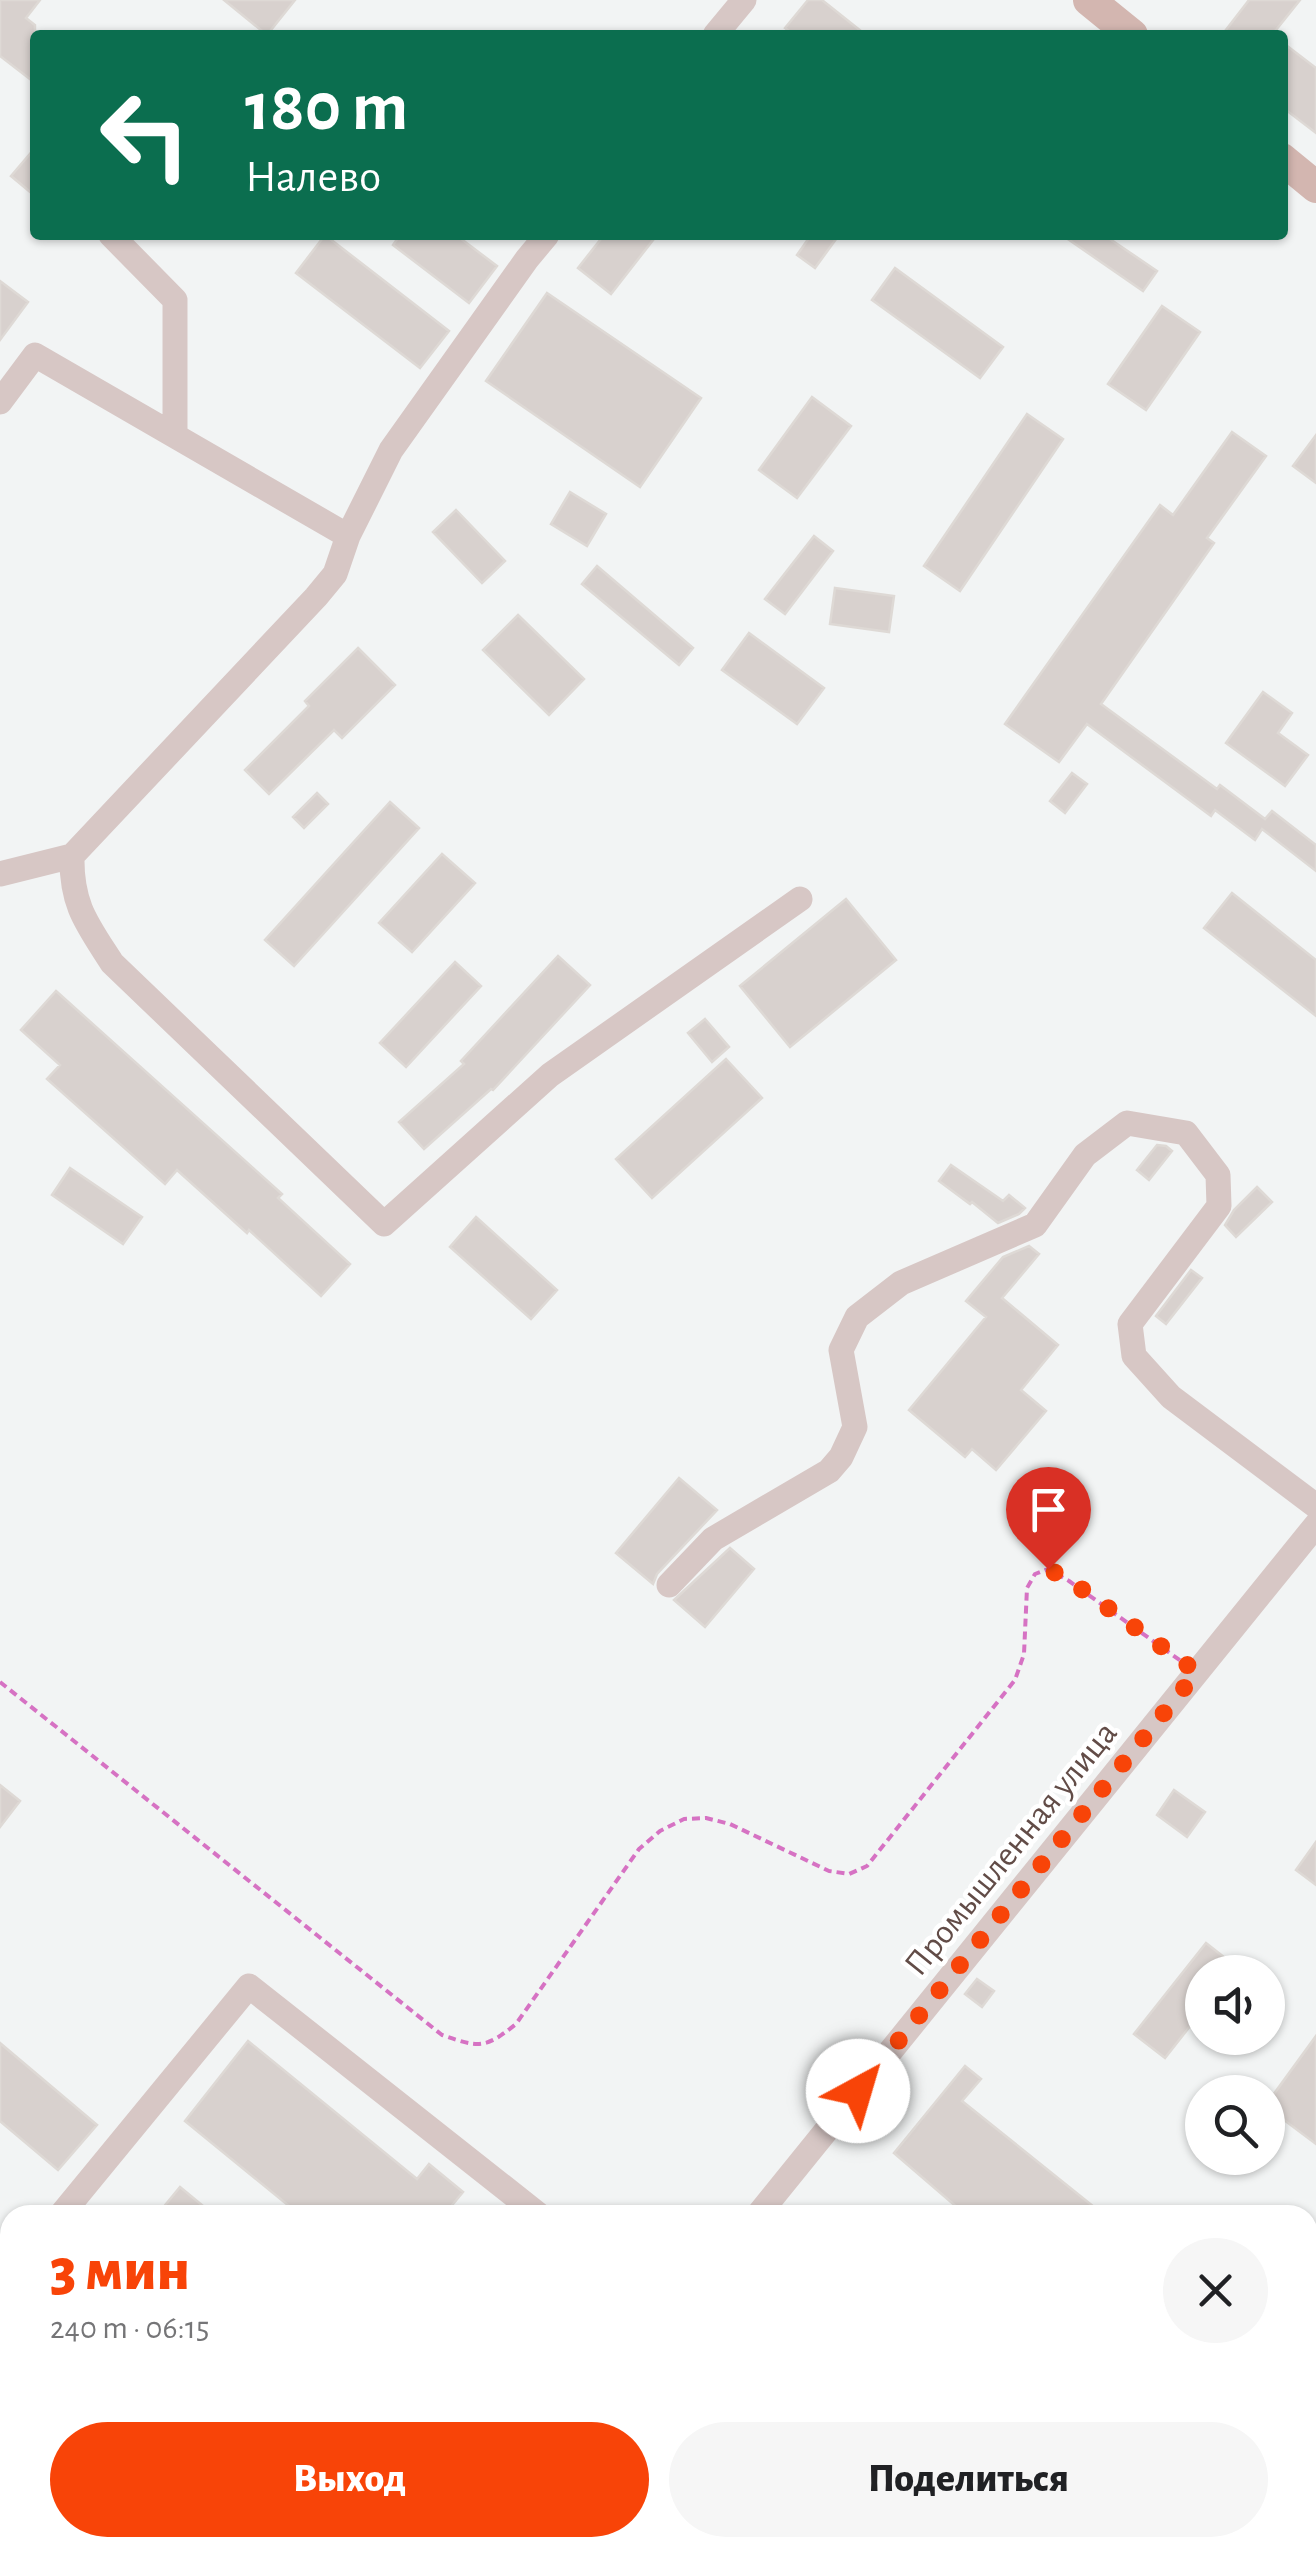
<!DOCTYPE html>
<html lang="ru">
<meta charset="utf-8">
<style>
:root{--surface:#fff;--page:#f6f6f6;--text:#202124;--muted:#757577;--accent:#f84408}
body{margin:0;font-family:"Alegreya Sans",sans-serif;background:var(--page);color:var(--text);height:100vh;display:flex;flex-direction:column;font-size:38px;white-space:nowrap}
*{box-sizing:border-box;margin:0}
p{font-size:32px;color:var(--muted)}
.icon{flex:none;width:55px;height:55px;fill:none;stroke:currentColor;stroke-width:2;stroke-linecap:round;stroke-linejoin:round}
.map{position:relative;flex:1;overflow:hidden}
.panel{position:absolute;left:0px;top:2205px;width:1318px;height:352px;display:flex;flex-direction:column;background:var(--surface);border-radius:30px 30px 0 0;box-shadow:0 2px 8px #0004}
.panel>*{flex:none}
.banner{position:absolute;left:30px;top:30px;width:1258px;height:210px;border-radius:10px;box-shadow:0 2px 8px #0004;background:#0b6e4f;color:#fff;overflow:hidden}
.tools{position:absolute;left:1185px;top:1955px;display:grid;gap:20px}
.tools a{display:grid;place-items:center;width:100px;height:100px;border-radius:50%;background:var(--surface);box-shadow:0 2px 8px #0004;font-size:50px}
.pin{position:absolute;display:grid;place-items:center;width:85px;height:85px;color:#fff;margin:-102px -42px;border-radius:50% 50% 50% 0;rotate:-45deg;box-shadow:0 0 10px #0007}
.pin .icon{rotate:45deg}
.me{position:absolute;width:110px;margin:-55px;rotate:39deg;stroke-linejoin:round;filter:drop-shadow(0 0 8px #0008)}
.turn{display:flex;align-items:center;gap:35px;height:210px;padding:0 50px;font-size:45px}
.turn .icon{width:130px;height:130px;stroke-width:2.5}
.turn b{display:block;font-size:70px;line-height:85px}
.round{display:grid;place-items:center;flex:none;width:105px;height:105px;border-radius:52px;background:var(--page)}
.head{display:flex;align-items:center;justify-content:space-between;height:170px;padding:0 50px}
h1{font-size:60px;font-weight:800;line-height:75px;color:var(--accent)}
.primary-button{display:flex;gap:20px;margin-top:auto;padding:20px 50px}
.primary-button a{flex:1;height:115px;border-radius:60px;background:var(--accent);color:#fff;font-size:40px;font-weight:800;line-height:115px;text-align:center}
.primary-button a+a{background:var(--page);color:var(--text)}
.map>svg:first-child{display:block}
</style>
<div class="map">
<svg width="1316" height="2557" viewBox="0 0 1316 2557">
<rect width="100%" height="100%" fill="#f2f4f4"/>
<!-- building -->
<path fill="#d8d1ce" stroke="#ded9d5" stroke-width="2.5" d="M0 0H40L26 18 35 25V83L0 56Z
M224 0H295L267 35Z
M808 0H822L866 35H794L785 28Z
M1249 0H1300L1272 35H1222Z
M1282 42 1316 68V133L1282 107Z
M35 148V196L11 176Z
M325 235 449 331 420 368 296 273Z
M400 235H456L497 266 469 303 393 245Z
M604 235H657L611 294 578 268Z
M811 235H839L815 268 797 255Z
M1062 235H1104L1157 271 1143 291Z
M895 268 1003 347 980 378 872 300Z
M0 281 28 302 0 340Z
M547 293 701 398 640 487 486 381Z
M1162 306 1200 332 1146 410 1108 384Z
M812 397 851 426 797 498 759 470Z
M1027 414 1063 439 960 591 924 566Z
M1232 432 1266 456 1207 538 1214 543 1101 704 1217 789 1220 785 1265 819 1272 811 1316 845V871L1262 829 1255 840 1215 810 1211 816 1087 724 1059 762 1005 724 1160 505 1173 515Z
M1316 435V483L1293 466Z
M570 492 606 514 587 546 551 524Z
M456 510 505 561 482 583 433 532Z
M814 536 833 551 785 614 765 599Z
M597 566 693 648 679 665 582 584Z
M835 588 894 596 889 632 830 624Z
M518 615 584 679 549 715 483 650Z
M749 633 824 688 797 724 722 670Z
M358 648 395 685 342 738 334 730 269 794 245 770 309 706 305 701Z
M1263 692 1292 713 1278 733 1308 755 1285 786 1226 743Z
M1072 773 1087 784 1065 813 1050 801Z
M317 793 328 804 304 828 293 817Z
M390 802 419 828 294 966 265 940Z
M442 854 475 883 412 952 379 923Z
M1232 893 1316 960V1016L1204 928Z
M846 899 896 960 790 1047 740 986Z
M558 956 590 985 493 1090 491 1089 424 1149 399 1122 464 1064 461 1061Z
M455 962 481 986 406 1067 380 1043Z
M56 991 282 1194 278 1198 350 1264 321 1296 249 1230 247 1233 177 1170 165 1184 47 1079 60 1065 21 1030Z
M705 1019 729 1047 712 1062 688 1033Z
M726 1059 762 1098 652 1198 616 1159Z
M1157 1145 1166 1146 1172 1151 1149 1180 1137 1170Z
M951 1165 1003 1201 1009 1195 1025 1208 1019 1214 998 1223 972 1202 970 1204 939 1181Z
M70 1168 142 1217 123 1244 52 1195Z
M1257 1187 1272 1202 1236 1237 1225 1225 1234 1210Z
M476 1217 557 1290 531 1319 450 1247Z
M1029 1246 1039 1254 1002 1298 1058 1345 1021 1390 1046 1411 996 1470 972 1449 965 1457 909 1410 986 1317 966 1301 1003 1257Z
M1191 1270 1202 1278 1166 1324 1156 1316Z
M679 1478 717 1510 657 1574 653 1584 616 1553Z
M730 1548 754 1569 705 1627 674 1600Z
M0 1785 20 1801 0 1827Z
M1174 1790 1205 1812 1187 1837 1157 1815Z
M1316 1842V1885L1296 1870Z
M1206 1943 1243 1972H1202V2011L1165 2058 1134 2034Z
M977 1979 994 1991 982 2007 965 1994Z
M1316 2036V2144L1268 2108V2102Z
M248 2041 417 2179 429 2164 463 2192 444 2215H300L185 2121Z
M0 2043 97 2125 58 2170 0 2121Z
M965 2066 981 2079 962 2101 1104 2215H966L894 2153Z
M180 2187 214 2215H157Z"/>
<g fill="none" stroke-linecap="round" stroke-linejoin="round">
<!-- path -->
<path stroke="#d672c3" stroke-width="4" stroke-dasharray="8 5" stroke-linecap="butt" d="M0 1682 442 2035C479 2048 485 2049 516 2024L639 1849 660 1831 684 1819 706 1818 730 1824 829 1871 849 1874 867 1866 1015 1680 1024 1654 1027 1588 1035 1574 1048 1569 1069 1581 1181 1661
M1157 2548 1170 2557"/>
<!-- minor -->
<path stroke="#d7c7c5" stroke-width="25" d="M715 35 744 0
M111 235 175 300V436
M547 235 527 259 391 450 348 536 335 574 316 597 72 856C71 905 87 924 112 963L384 1224 550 1075 800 899
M0 402 35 355 348 536
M0 874 72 856
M669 1585 713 1539 829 1471 841 1457 855 1427 841 1350 857 1317 901 1283 1035 1225 1085 1155 1127 1123 1186 1133 1218 1175 1219 1206 1130 1324 1134 1356 1171 1397 1316 1506
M61 2215 249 1986 539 2215
M758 2215 1316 1525
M483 2557 491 2548"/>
<!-- major -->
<path stroke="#d3b6b0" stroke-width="32" d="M1089 0 1132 35
M1282 159 1316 187"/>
</g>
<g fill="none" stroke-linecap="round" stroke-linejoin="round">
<!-- route -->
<path stroke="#f84408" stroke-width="18" stroke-dasharray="0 32.4" d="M858 2091 1197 1672 1069 1580 1048 1569"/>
</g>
<g text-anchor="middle" stroke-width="9" stroke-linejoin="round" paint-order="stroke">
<!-- street labels -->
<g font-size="35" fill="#624c47" stroke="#fff">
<text transform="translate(1010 1848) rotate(-51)" y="12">Промышленная улица</text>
</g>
</g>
</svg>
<div class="tools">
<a><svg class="icon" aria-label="sound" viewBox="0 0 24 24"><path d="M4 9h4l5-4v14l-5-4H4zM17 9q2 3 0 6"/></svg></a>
<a><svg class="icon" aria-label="search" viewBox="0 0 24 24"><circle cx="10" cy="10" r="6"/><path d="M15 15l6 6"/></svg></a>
</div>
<div class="pin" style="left:1048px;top:1569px;background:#d93025"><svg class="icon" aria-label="arrive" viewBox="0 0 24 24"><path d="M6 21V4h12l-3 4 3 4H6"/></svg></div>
<svg class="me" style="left:858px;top:2091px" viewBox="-20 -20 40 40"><circle r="19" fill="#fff"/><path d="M0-13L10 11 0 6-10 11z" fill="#f84408"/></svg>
<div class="banner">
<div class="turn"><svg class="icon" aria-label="left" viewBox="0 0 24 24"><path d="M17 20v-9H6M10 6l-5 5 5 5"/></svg><div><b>180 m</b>Налево</div></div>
</div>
<section class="panel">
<div class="head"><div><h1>3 мин</h1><p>240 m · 06:15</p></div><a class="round"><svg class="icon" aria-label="close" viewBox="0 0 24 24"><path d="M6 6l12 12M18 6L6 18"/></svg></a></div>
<div class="primary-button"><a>Выход</a><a>Поделиться</a></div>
</section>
</div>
